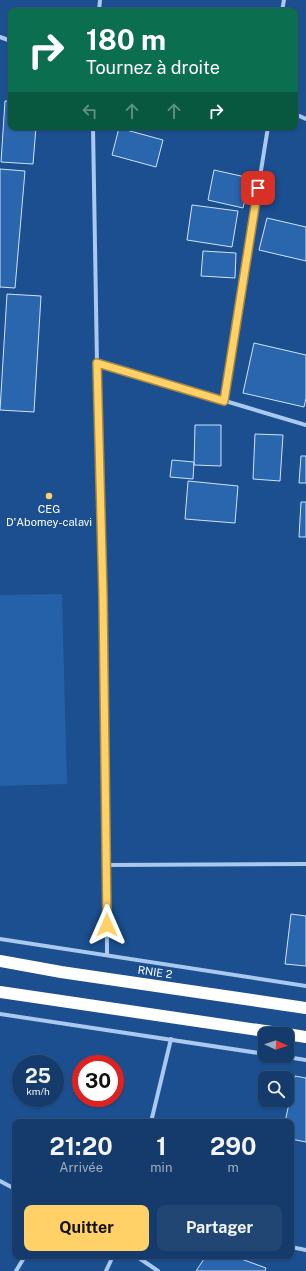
<!DOCTYPE html>
<html lang="fr">
<meta charset="utf-8">
<style>
:root{--surface:#143b6b;--page:#214673;--text:#f1f3f6;--muted:#9dadc1;--line:#33557e;--accent:#ffd166}
body{margin:0;font-family:"Public Sans",sans-serif;background:var(--page);color:var(--text);height:100vh;display:flex;flex-direction:column;font-size:15px;white-space:nowrap}
*{box-sizing:border-box;margin:0}
p{font-size:13px;color:var(--muted)}
.icon{flex:none;width:22px;height:22px;fill:none;stroke:currentColor;stroke-width:2;stroke-linecap:round;stroke-linejoin:round}
.map{position:relative;flex:1;overflow:hidden}
.panel{position:absolute;left:12px;top:1119px;width:282px;height:140px;display:flex;flex-direction:column;background:var(--surface);border-radius:8px;box-shadow:0 1px 3px #0004,0 0 0 1px var(--line)}
.panel>*{flex:none}
.guide{position:absolute;left:8px;top:8px;width:290px;height:122px;border-radius:8px;box-shadow:0 1px 3px #0004,0 0 0 1px var(--line);background:#0b6e4f;color:#fff;overflow:hidden}
.needle{width:26px;rotate:93deg}
.controls{position:absolute;left:258px;top:1027px;display:grid;gap:8px}
.controls a{display:grid;place-items:center;width:36px;height:36px;border-radius:8px;background:var(--surface);box-shadow:0 1px 3px #0004,0 0 0 1px var(--line);font-size:20px}
.speed{position:absolute;left:12px;top:1055px;display:flex;gap:8px;font-size:20px;font-weight:700;text-align:center}
.speed>*{display:grid;place-content:center;width:52px;height:52px;border-radius:50%;background:var(--surface);box-shadow:0 1px 3px #0004,0 0 0 1px var(--line);line-height:1}
.speed small{font-size:10px;font-weight:400}
.speed .limit{border:6px solid #d22;background:#fff;color:#111}
.pin{position:absolute;display:grid;place-items:center;width:34px;height:34px;color:#fff;margin:-17px;border-radius:8px;box-shadow:0 2px 6px #0006}
.me{position:absolute;width:44px;margin:-22px;rotate:0deg;stroke-linejoin:round;filter:drop-shadow(0 0 3px #0008)}
.turn{display:flex;align-items:center;gap:14px;height:84px;padding:0 12px;font-size:18px}
.turn .icon{width:52px;height:52px;stroke-width:2.5}
.turn b{display:block;font-size:28px;line-height:34px}
.lanes{display:flex;align-items:center;height:38px;padding:0 12px;background:#0003;justify-content:center;gap:20px;direction:ltr}
.lanes .off{opacity:.35}
.eta{display:flex;justify-content:space-evenly;align-items:center;height:68px;text-align:center}
.eta b{font-size:24px;font-weight:700;line-height:28px}
.cta{display:flex;gap:8px;margin-top:auto;padding:8px 12px}
.cta a{flex:1;height:46px;border-radius:8px;background:var(--accent);color:#111;font-size:16px;font-weight:700;line-height:46px;text-align:center}
.cta a+a{background:var(--page);color:var(--text)}
.map>svg:first-child{display:block}
</style>
<div class="map">
<svg width="306" height="1271" viewBox="0 0 306 1271">
<rect width="100%" height="100%" fill="#1b4f8f"/>
<!-- green -->
<path fill="#2461a8" d="M62 594 67 784 0 786V595Z"/>
<!-- building -->
<path fill="#2a66ad" stroke="#cfe3fa" d="M5 101H11V127H36L33 164 1 162Z
M119 128 163 140 156 167 112 155Z
M0 169 25 171 15 288 0 287Z
M214 170 250 178 243 208 208 200Z
M192 205 238 211 232 247 187 240Z
M267 218 306 227V261L259 250Z
M203 251 236 253 235 278 201 276Z
M7 294 41 296 34 412 0 410Z
M254 343 306 355V398L304 407 243 393Z
M195 425H221V466L194 465Z
M255 434 283 435 280 481 253 479Z
M301 456H306V483H299Z
M172 460 194 462 193 479 170 477Z
M188 481 238 486 235 523 185 519Z
M301 502H306V537H299Z
M291 914 306 916V966L285 964Z
M295 1076 306 1078V1142L291 1139V1122H285Z
M206 1256H233L266 1268 265 1271H196Z"/>
<g fill="none" stroke-linecap="round" stroke-linejoin="round">
<!-- street -->
<path stroke="#a9c9ee" stroke-width="4" d="M99 11 100 0
M282 11 284 0
M0 37 11 41
M295 114 306 119
M93 127C95 206 95 285 97 364 102 561 107 758 107 955
M97 363 306 425
M224 401 268 127
M107 865 306 864
M0 939 306 986
M0 1014 265 1054
M281 1056 306 1060
M151 1122 171 1039
M0 1181 15 1189
M291 1247 306 1250
M136 1256 158 1271
M16 1271 25 1256
M106 1271 113 1256"/>
<!-- highway -->
<path stroke="#fff" stroke-width="12" d="M0 961 61 972 306 1008
M0 992 285 1034
M287 1034 306 1037"/>
</g>
<g fill="none" stroke-linecap="round" stroke-linejoin="round">
<!-- route casing -->
<g stroke="#a68842" stroke-width="10">
<path id="route" d="M107 925 103 595 97 363 224 401 258 188"/>
</g>
<!-- route -->
<use href="#route" stroke="#ffd166" stroke-width="7"/>
</g>
<!-- markers -->
<circle fill="#ffd166" stroke="#1b4f8f" stroke-width="1.5" cx="49" cy="496" r="4"/>
<g text-anchor="middle" stroke-width="4" stroke-linejoin="round" paint-order="stroke">
<!-- poi labels -->
<g font-size="11" fill="#fff" stroke="#1b4f8f">
<text x="49" y="513">CEG<tspan x="49" dy="13">D'Abomey-calavi</tspan></text>
</g>
<!-- street labels -->
<g font-size="11" fill="#fff" stroke="#1b4f8f">
<text transform="translate(155 972) rotate(8)" y="4">RNIE 2</text>
</g>
</g>
</svg>
<div class="controls">
<a><svg class="needle" viewBox="-14 -14 28 28"><path d="M0-13l5 13h-10z" fill="#e53935"/><path d="M0 13l5-13h-10z" fill="#9dadc1"/></svg></a>
<a><svg class="icon" aria-label="search" viewBox="0 0 24 24"><circle cx="10" cy="10" r="6"/><path d="M15 15l6 6"/></svg></a>
</div>
<div class="speed"><div>25<small>km/h</small></div><div class="limit">30</div></div>
<div class="pin" style="left:258px;top:188px;background:#d93025"><svg class="icon" aria-label="arrive" viewBox="0 0 24 24"><path d="M6 21V4h12l-3 4 3 4H6"/></svg></div>
<svg class="me" style="left:107px;top:925px" viewBox="-20 -20 40 40"><path d="M0-17L14 15 0 8-14 15z" fill="#ffd166" stroke="#fff" stroke-width="4"/></svg>
<div class="guide">
<div class="turn"><svg class="icon" aria-label="right" viewBox="0 0 24 24"><path d="M7 20v-9h11M14 6l5 5-5 5"/></svg><div><b>180 m</b>Tournez à droite</div></div>
<div class="lanes"><svg class="icon off" aria-label="left" viewBox="0 0 24 24"><path d="M17 20v-9H6M10 6l-5 5 5 5"/></svg><svg class="icon off" aria-label="ahead" viewBox="0 0 24 24"><path d="M12 20V5M6 11l6-6 6 6"/></svg><svg class="icon off" aria-label="ahead" viewBox="0 0 24 24"><path d="M12 20V5M6 11l6-6 6 6"/></svg><svg class="icon" aria-label="right" viewBox="0 0 24 24"><path d="M7 20v-9h11M14 6l5 5-5 5"/></svg></div>
</div>
<section class="panel">
<div class="eta">
<div><b>21:20</b><p>Arrivée</p></div>
<div><b>1</b><p>min</p></div>
<div><b>290</b><p>m</p></div>
</div>
<div class="cta"><a>Quitter</a><a>Partager</a></div>
</section>
</div>
